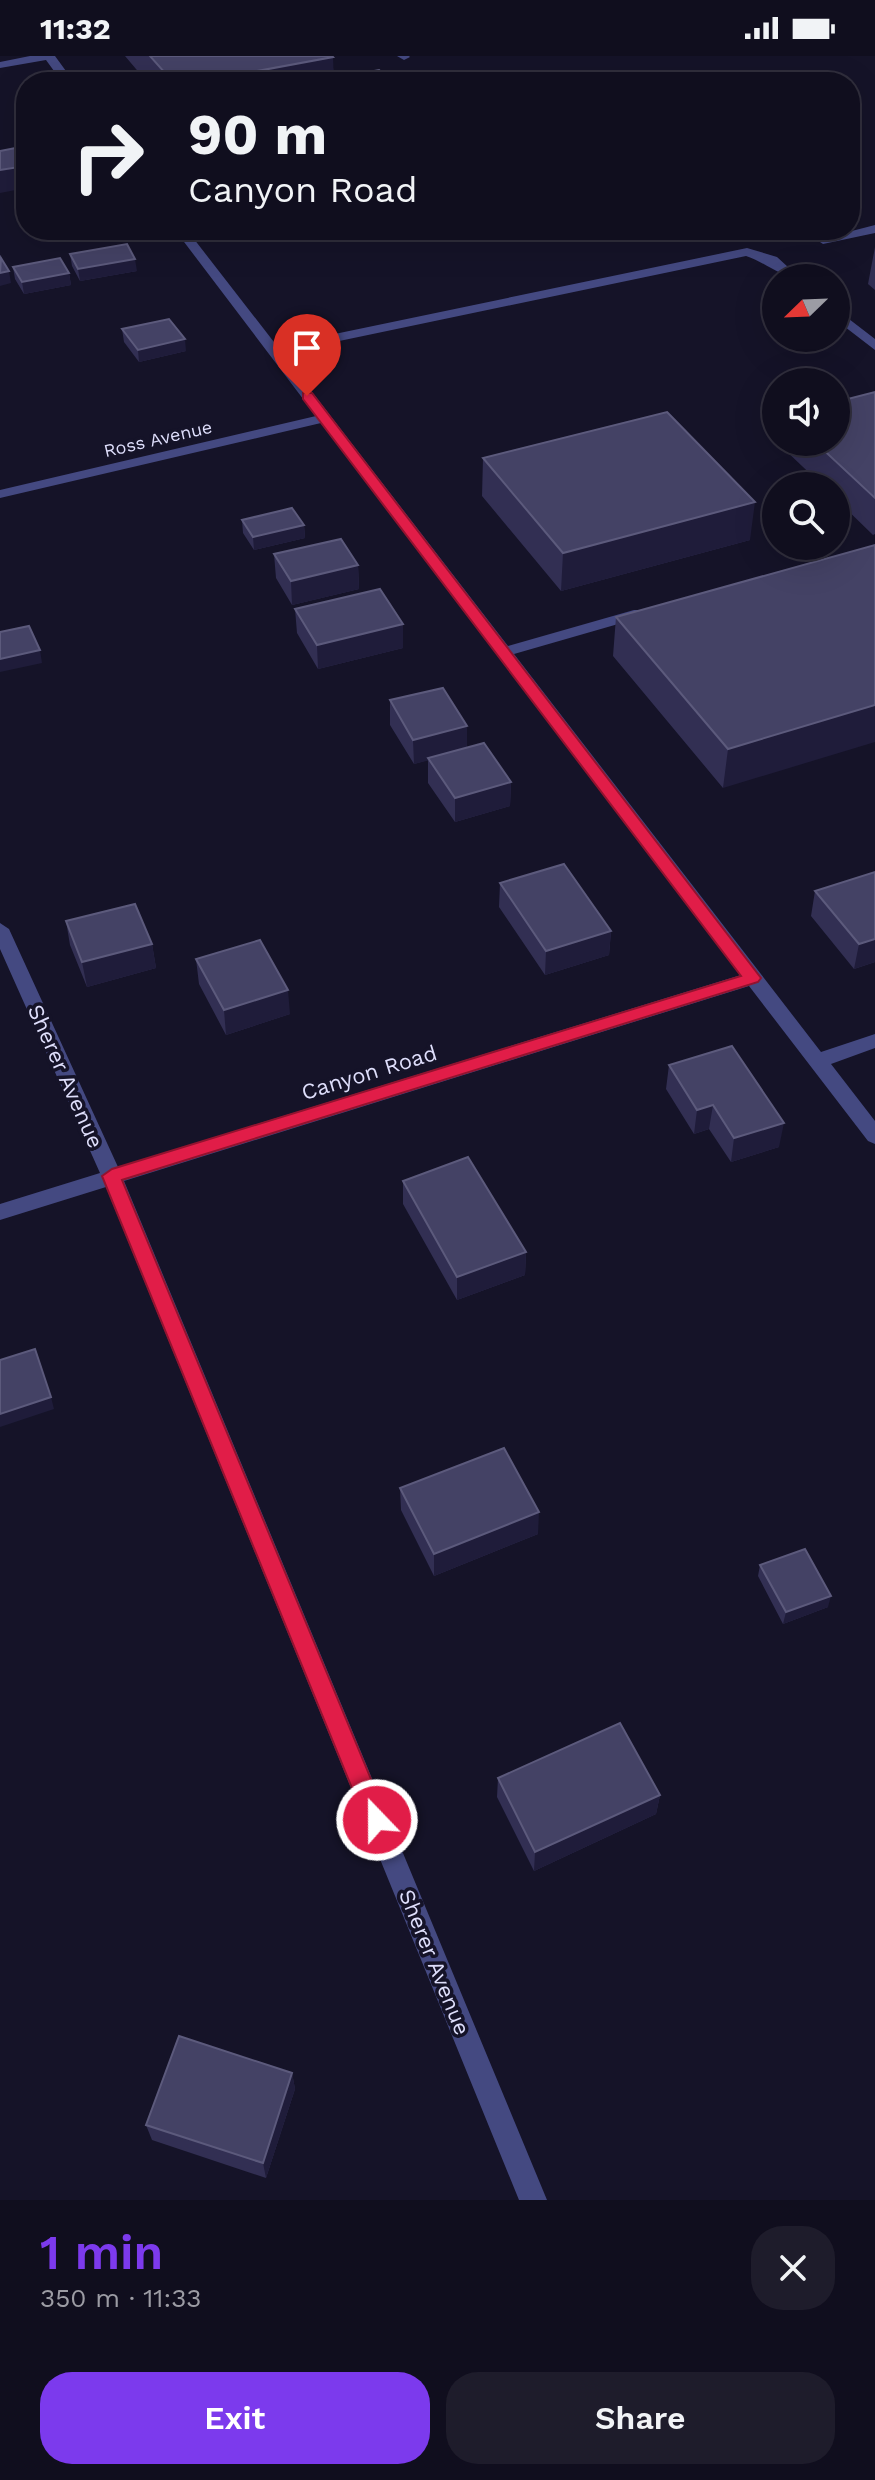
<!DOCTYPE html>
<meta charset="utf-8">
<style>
:root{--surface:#100e1e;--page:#1e1c2b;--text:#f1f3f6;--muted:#9c9ca4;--line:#302e3c;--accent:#7c3aed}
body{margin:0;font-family:"Work Sans",sans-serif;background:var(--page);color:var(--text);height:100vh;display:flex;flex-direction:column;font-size:30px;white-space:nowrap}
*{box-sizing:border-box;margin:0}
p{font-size:26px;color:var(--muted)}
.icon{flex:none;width:44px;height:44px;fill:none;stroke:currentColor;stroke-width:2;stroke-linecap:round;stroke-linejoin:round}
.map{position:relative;height:2144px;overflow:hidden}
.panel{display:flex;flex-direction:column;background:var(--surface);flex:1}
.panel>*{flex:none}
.guide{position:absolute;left:16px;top:16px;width:844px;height:168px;border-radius:32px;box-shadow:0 8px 32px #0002,0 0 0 2px var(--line);background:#100e1e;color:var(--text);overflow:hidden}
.needle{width:52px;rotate:247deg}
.buttons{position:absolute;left:762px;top:208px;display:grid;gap:16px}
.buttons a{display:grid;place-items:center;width:88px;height:88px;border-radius:50%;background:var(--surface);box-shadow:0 8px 32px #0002,0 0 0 2px var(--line);font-size:40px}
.pin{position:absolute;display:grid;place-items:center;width:68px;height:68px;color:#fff;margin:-82px -34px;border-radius:50% 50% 50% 0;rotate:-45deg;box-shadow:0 0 8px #0007}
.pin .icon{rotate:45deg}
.me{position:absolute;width:88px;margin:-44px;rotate:338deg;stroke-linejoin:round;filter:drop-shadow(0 0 6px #0008)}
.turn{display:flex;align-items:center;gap:28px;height:168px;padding:0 40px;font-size:36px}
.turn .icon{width:104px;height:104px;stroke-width:2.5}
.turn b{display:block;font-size:56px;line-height:68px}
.round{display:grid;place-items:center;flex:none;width:84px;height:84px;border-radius:32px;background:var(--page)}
.head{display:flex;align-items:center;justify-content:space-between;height:136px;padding:0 40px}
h1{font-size:48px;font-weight:600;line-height:60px;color:var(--accent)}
.action{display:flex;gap:16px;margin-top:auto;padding:16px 40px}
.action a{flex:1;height:92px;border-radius:32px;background:var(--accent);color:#fff;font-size:32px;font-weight:600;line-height:92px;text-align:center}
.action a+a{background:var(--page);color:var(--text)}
.status{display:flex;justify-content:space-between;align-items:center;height:56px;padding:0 40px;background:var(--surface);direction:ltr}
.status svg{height:22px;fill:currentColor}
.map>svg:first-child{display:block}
</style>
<div class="status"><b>11:32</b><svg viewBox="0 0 49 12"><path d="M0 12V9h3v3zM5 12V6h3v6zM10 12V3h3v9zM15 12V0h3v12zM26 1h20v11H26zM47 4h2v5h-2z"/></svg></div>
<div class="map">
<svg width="875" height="2144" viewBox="0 0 875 2144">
<rect width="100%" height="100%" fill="#151328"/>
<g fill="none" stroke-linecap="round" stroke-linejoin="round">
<!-- minor -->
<path fill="#444981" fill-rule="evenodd" d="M30 0H55L74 26H62L46 4 0 12V6Z
M397 0H409L410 1 404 4Z
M875 169V177L823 188 817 184Z
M175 174H187L277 290 747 192 777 201 800 222C781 222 767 207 746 200L282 297 508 590 634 554H646V560L514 598 821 996 875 978V992L831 1008 875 1065V1088L868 1085 749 930 124 1125 547 2144H519L106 1131 0 1164V1148L100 1117 0 893V867L9 873 118 1111 741 919 321 367 0 442V434L316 360Z
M836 253 875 283V294L836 264Z"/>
</g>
<!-- wall -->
<path fill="#322f53" d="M125 0H332L334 23 391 26H147Z
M875 191V234L868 228Z
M70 198 137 215 80 225 72 210Z
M13 211 69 217 71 229 24 238 15 223Z
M122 273 186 295 139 306 124 286Z
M875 336V478L873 479 836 443V430H823L782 391 783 386H836Z
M483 402 750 484 561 535 482 440Z
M242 464 304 469 305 482 254 494 243 477Z
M875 489 723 732 613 600 616 561Z
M274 498 358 509 359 533 292 549 276 522Z
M295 553 403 592 318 613 297 577Z
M390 644 467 670V692L511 726 510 750 455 766 428 727V704L414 708 390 669Z
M875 816V906L854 913 811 860 815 835Z
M500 827 611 875 609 899 545 919 499 851Z
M66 865 152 888 156 912 87 931 70 889Z
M196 903 290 958 226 979 199 928Z
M669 1009 779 1091 731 1106 709 1073 694 1078 666 1033Z
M403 1125 526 1196 525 1219 457 1244 403 1148Z
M400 1432 538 1478 434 1520 401 1454Z
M760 1509 828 1551 783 1568 758 1520Z
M498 1722 660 1739 656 1758 534 1815 497 1741Z
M292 2017 295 2033 266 2122 152 2084 146 2069Z"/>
<!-- shaded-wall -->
<path fill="#1f1c3a" d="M333 1 334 26H198Z
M26 110V132L0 137V114Z
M135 203 137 215 80 225 78 213Z
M9 215 11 227 0 230V217Z
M69 217 71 229 24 238 22 226Z
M185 283 186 295 139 306 138 294Z
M755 446 750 484 561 535 563 497Z
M304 469 305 482 254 494 253 481Z
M358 509 359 533 292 549 291 525Z
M403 568V592L318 613 317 589Z
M40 594 42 607 0 616V603Z
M875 649V686L723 732 728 693Z
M467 670V695L414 708 413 684Z
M511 726 510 750 455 766V742Z
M611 875 609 899 545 919 546 895Z
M875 883V906L854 913 859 888Z
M152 888 156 912 87 931 82 906Z
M288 934 290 958 226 979 224 954Z
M713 1049 709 1073 694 1078 697 1054Z
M784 1067 779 1091 731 1106 734 1082Z
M526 1196 525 1219 457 1244V1221Z
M51 1341 54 1353 0 1371V1358Z
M539 1456 538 1478 434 1520V1498Z
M831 1540 828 1551 783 1568 786 1556Z
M660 1739 656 1758 534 1815 535 1796Z
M292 2017 295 2033 266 2122 263 2107Z"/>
<!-- building -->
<path fill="#444265" stroke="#5c5a7c" stroke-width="2" d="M150 0H332L333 1 198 26H173Z
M379 14 391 26H315Z
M26 90V110L0 114V95Z
M127 188 135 203 78 213 70 198Z
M1 202 9 215 0 217Z
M60 202 69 217 22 226 13 211Z
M169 263 185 283 138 294 122 273Z
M875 336V442L815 386H836V346Z
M667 356 755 446 563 497 483 402Z
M292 452 304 469 253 481 242 464Z
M341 483 358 509 291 525 274 498Z
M875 489V649L728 693 616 561Z
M380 533 403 568 317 589 295 553Z
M29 570 40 594 0 603V576Z
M443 632 467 670 413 684 390 644Z
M484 687 511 726 455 742 428 702Z
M564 808 611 875 546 895 500 827Z
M875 816V883L859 888 815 835Z
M135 848 152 888 82 906 66 865Z
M260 884 288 934 224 954 196 903Z
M732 990 784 1067 734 1082 713 1049 697 1054 669 1009Z
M468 1101 526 1196 457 1221 403 1125Z
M35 1293 51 1341 0 1358V1304Z
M504 1392 539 1456 434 1498 400 1432Z
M805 1493 831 1540 786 1556 760 1509Z
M620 1667 660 1739 535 1796 498 1722Z
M179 1980 292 2017 263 2107 146 2069Z"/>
<!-- route -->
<path fill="#e11d48" stroke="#92132f" stroke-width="2" d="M303 337H312L761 922 758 926 122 1124 388 1764 385 1772 377 1775 368 1772 365 1764 102 1120 112 1113 741 920 303 343Z"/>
<g text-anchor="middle" stroke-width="7" stroke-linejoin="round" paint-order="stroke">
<!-- far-street labels -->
<g font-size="18" fill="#dedefb" stroke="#151328">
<text transform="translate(158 383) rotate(-13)" y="6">Ross Avenue</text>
</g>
<!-- street labels -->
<g font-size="22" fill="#dedefb" stroke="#151328">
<text transform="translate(369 1016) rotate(-17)" y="8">Canyon Road</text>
<text transform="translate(66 1020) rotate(66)" y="8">Sherer Avenue</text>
<text transform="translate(435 1906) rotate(68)" y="8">Sherer Avenue</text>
</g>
</g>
</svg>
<div class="buttons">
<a><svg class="needle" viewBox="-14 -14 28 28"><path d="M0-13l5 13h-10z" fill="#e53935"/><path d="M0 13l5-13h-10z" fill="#9c9ca4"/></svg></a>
<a><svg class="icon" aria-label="sound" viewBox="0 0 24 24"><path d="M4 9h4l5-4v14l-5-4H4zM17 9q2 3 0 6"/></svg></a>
<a><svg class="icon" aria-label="search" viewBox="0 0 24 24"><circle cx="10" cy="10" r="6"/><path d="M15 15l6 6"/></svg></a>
</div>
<div class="pin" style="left:307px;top:340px;background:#d93025"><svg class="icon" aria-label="arrive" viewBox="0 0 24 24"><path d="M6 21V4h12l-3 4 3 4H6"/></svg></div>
<svg class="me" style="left:377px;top:1764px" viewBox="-20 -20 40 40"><circle r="17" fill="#e11d48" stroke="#fff" stroke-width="3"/><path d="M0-11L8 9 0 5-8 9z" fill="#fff"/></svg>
<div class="guide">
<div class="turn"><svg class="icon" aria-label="right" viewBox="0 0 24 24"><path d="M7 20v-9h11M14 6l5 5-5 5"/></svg><div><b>90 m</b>Canyon Road</div></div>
</div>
</div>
<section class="panel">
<div class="head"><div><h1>1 min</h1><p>350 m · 11:33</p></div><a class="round"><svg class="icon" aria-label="close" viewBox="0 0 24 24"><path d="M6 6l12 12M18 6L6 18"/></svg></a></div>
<div class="action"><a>Exit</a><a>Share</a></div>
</section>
